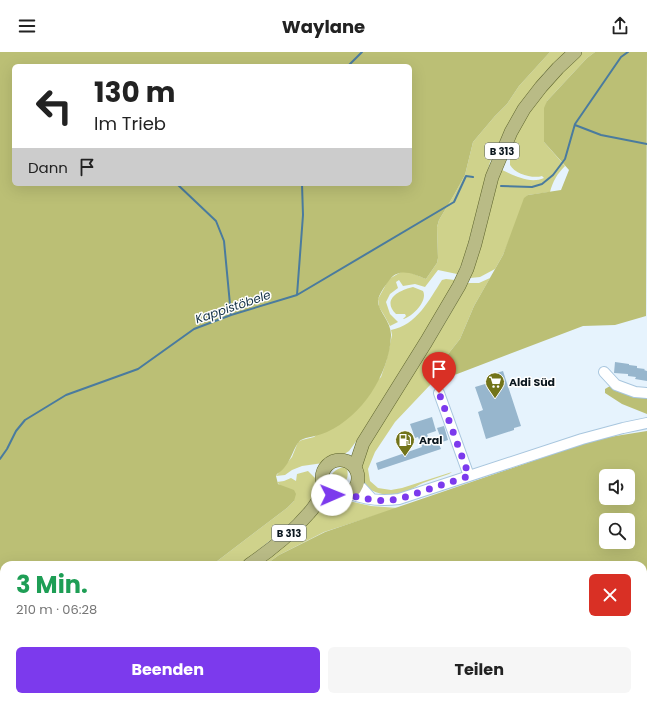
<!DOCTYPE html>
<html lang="de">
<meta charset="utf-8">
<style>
:root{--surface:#fff;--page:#f6f6f6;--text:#222;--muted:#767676;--accent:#7c3aed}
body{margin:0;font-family:Poppins,sans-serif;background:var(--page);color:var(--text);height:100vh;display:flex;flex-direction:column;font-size:15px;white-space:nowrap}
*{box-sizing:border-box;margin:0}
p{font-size:13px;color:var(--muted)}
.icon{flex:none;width:22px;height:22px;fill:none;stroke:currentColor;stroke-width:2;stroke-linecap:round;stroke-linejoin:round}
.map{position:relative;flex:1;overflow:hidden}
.panel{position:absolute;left:0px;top:509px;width:647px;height:140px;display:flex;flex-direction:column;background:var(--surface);border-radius:12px 12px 0 0;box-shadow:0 4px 16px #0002}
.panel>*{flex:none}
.banner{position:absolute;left:12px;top:12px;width:400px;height:122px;border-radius:6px;box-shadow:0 4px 16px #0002;background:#fff;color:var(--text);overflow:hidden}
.controls{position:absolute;left:599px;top:417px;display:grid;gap:8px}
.controls a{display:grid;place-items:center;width:36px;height:36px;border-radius:6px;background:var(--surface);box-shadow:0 4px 16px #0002;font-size:20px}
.pin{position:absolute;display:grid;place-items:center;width:34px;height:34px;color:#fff;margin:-41px -17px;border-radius:50% 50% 50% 0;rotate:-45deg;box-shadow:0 0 4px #0007}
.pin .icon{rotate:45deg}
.me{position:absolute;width:44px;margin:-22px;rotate:89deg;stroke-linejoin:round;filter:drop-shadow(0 0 3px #0008)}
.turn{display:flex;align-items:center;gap:14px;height:84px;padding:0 16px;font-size:18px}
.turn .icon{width:52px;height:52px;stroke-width:2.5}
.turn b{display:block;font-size:28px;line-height:34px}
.then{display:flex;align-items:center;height:38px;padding:0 16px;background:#0003;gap:8px;font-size:15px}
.round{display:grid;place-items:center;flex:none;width:42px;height:42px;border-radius:6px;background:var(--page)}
.headline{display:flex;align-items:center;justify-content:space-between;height:68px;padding:0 16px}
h1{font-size:24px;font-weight:700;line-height:30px;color:#1e9e55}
.primary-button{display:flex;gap:8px;margin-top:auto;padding:8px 16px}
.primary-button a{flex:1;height:46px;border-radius:6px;background:var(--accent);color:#fff;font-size:16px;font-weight:700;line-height:46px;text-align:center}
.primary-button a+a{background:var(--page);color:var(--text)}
header{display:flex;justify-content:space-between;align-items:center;height:52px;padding:0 16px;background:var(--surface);font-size:18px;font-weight:700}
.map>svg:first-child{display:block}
</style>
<header><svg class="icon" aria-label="menu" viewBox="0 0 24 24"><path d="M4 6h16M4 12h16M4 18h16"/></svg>Waylane<svg class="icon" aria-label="share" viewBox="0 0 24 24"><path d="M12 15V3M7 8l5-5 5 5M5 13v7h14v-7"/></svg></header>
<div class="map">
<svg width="647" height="649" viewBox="0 0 647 649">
<rect width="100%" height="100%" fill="#e6f3fd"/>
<!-- green -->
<path fill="#cfd28b" d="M550 0H566L544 21 519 55 505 78 490 110 464 207 457 222 438 218 425 235 415 232 403 234 399 228 396 230 398 236 390 242 386 250 390 262 398 270 390 274 384 263 379 255 378 247 389 227 401 220H409L426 227 437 211 438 206 437 175 439 168 454 143 465 123 473 90 495 64 507 52 519 34Z
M582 0H595L587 6 547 49 544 90 565 114C557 122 553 129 550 140L528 143 503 203 495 217 480 225 470 226 483 186 497 126 502 118C515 124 530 132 544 126L542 124C533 127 515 122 510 113V105L517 96 514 93 508 101 525 66 561 19Z
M490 226 474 254 460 287 430 325 431 332 395 370 375 400 368 417 370 429 378 436 391 438 402 436 452 420 449 422C440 425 431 428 423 431 412 436 402 444 389 443 374 442 357 434 360 416 360 413 363 408 364 405 377 371 401 342 420 312 437 285 453 258 468 231H479Z
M446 227 455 228 442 253 366 376 349 399 343 403 330 406 323 411 302 414 292 418 285 423 276 424 292 405 298 390 302 388 314 385 381 325 386 310 392 283 391 278C417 273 429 248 442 228Z
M413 235 423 239C428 249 413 264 404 267H403L406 264 405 262H396C381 247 400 238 413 235Z
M344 415 347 417C350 428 343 436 332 437L330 435C328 424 334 417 344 415Z
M308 419 316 427 317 437 314 444 299 463 278 482 240 513H212L287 456 294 449 277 430 284 429 291 426 296 429 297 422Z
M341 448 349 449 371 454 398 456 324 480 279 503 265 513H260L325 454 333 449Z"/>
<!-- forest -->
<path fill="#bbbf75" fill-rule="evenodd" d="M0 0H550L519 34 507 52 495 64 473 90 465 123 454 143 439 168 437 175 438 206 437 211 426 227C413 222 398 214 388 230 385 234 379 242 378 248 377 258 392 270 391 284 389 323 362 364 327 380 319 384 306 385 301 388 293 393 292 413 277 422L276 424 278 432 294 438 296 442 294 449 287 456 212 513H4V645H643V513H265L279 503 325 480 597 387 647 379V649H0ZM14 14H410V132H14ZM606 424H628V446H606ZM606 468H628V490H606Z
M595 0H647L646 264 615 273 583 274 431 332 430 325 460 287 474 254 503 203 524 146 528 143 561 138 569 118 544 90V56L547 49 587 6Z
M610 334 621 339 647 342V362L622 352 605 341V337Z"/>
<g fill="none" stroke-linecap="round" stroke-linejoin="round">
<!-- stream -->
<path stroke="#4a7b9e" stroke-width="2" d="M348 14 362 0
M575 73 601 83 647 92
M177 132 216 169 224 189 231 263
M501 134 532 135 542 132 553 123 565 107 575 72 621 5 628 0
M297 243 303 163 302 132
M0 407 7 397 16 379 25 368 66 343 138 317 194 277 231 263 297 243 454 150 466 124 473 125
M591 649 594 645"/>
</g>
<!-- building -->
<path fill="#97b6cd" d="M615 310 629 312V313L637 314V316L645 317 644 318 647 319V329L635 327 636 325 628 324V322L614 321Z
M503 319 521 374 514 376V378L486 387 478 360 483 358 475 335 495 329 493 322Z
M432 365 436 379 427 382 431 392 438 390 441 397 378 418 376 411 422 395 418 385 415 386 410 372Z
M444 374 448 388 442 390 437 376Z"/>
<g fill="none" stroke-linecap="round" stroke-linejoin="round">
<!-- minor casing -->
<g stroke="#a8c6de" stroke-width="12">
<path id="minor" d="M604 320 616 333 635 340 647 341
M439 341 469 424
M358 432 372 447
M350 442C366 448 383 449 399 447L582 387 623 376 647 371"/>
</g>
<!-- major casing -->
<g stroke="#5e642d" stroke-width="14">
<path id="major" d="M322 426a18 18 0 1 1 36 0a18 18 0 1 1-36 0Z
M355 415 363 391 426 290 459 234 467 217 475 192 492 125 511 80 524 57 541 35 558 16 575 0
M249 513C271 498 292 481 309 461 316 454 319 445 326 438
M129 649 131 645"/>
</g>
<!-- minor -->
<use href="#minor" stroke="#fff" stroke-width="10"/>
<!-- major -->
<use href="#major" stroke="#b9bb86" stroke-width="13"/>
</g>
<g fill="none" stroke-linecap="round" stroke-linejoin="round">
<!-- route -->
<path stroke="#7c3aed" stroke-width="7" stroke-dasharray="0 12.6" d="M332 443 338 445 350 442 359 446 384 449 399 447 469 424 439 341"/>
</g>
<!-- icons -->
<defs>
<g id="supermarket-pin" transform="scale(1)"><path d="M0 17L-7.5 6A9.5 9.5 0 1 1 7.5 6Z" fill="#72741a" stroke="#fff"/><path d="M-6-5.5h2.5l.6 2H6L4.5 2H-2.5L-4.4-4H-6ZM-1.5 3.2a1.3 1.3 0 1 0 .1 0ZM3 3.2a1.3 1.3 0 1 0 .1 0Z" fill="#fff"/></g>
<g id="fuel-pin" transform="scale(1)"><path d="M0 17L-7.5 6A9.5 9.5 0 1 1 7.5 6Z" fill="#72741a" stroke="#fff"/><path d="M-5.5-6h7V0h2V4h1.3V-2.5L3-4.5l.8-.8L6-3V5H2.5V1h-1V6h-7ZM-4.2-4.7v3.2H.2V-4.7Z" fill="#fff"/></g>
</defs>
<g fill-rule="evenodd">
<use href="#supermarket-pin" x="495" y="330"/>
<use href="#fuel-pin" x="405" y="388"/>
</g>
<g text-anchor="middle" stroke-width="3" stroke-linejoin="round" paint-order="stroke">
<!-- shield labels -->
<g fill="#fff" stroke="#545d62" stroke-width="1">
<rect x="485" y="91" width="34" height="16" rx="3"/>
<rect x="272" y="473" width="34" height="16" rx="3"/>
</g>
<g font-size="10" font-weight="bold" fill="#0b171f">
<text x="502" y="103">B 313</text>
<text x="289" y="485">B 313</text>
</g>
<!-- poi labels -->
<g font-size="11" font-weight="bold" fill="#0b171f" stroke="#fff" text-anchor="start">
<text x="509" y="334">Aldi Süd</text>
<text x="419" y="392">Aral</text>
</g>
<!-- water labels -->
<g font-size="12" font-style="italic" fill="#143246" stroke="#fff">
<text transform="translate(233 255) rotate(-19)" y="4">Kappistöbele</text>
</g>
</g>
</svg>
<div class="controls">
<a><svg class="icon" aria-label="sound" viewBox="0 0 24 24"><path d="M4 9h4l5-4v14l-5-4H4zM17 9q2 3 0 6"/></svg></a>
<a><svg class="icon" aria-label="search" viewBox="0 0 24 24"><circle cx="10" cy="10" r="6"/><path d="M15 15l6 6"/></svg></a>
</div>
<div class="pin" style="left:439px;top:341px;background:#d93025"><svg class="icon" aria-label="arrive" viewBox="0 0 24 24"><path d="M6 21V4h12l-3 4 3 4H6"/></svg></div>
<svg class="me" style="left:332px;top:443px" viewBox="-20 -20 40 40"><circle r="19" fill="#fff"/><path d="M0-13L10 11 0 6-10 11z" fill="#7c3aed"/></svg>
<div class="banner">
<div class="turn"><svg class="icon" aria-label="left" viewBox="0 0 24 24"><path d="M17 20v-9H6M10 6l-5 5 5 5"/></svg><div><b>130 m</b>Im Trieb</div></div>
<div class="then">Dann<svg class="icon" aria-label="arrive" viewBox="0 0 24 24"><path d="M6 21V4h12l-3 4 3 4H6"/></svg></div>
</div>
<section class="panel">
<div class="headline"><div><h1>3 Min.</h1><p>210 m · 06:28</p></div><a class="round" style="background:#d93025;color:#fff"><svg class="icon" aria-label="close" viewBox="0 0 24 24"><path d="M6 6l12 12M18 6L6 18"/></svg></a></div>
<div class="primary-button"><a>Beenden</a><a>Teilen</a></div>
</section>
</div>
